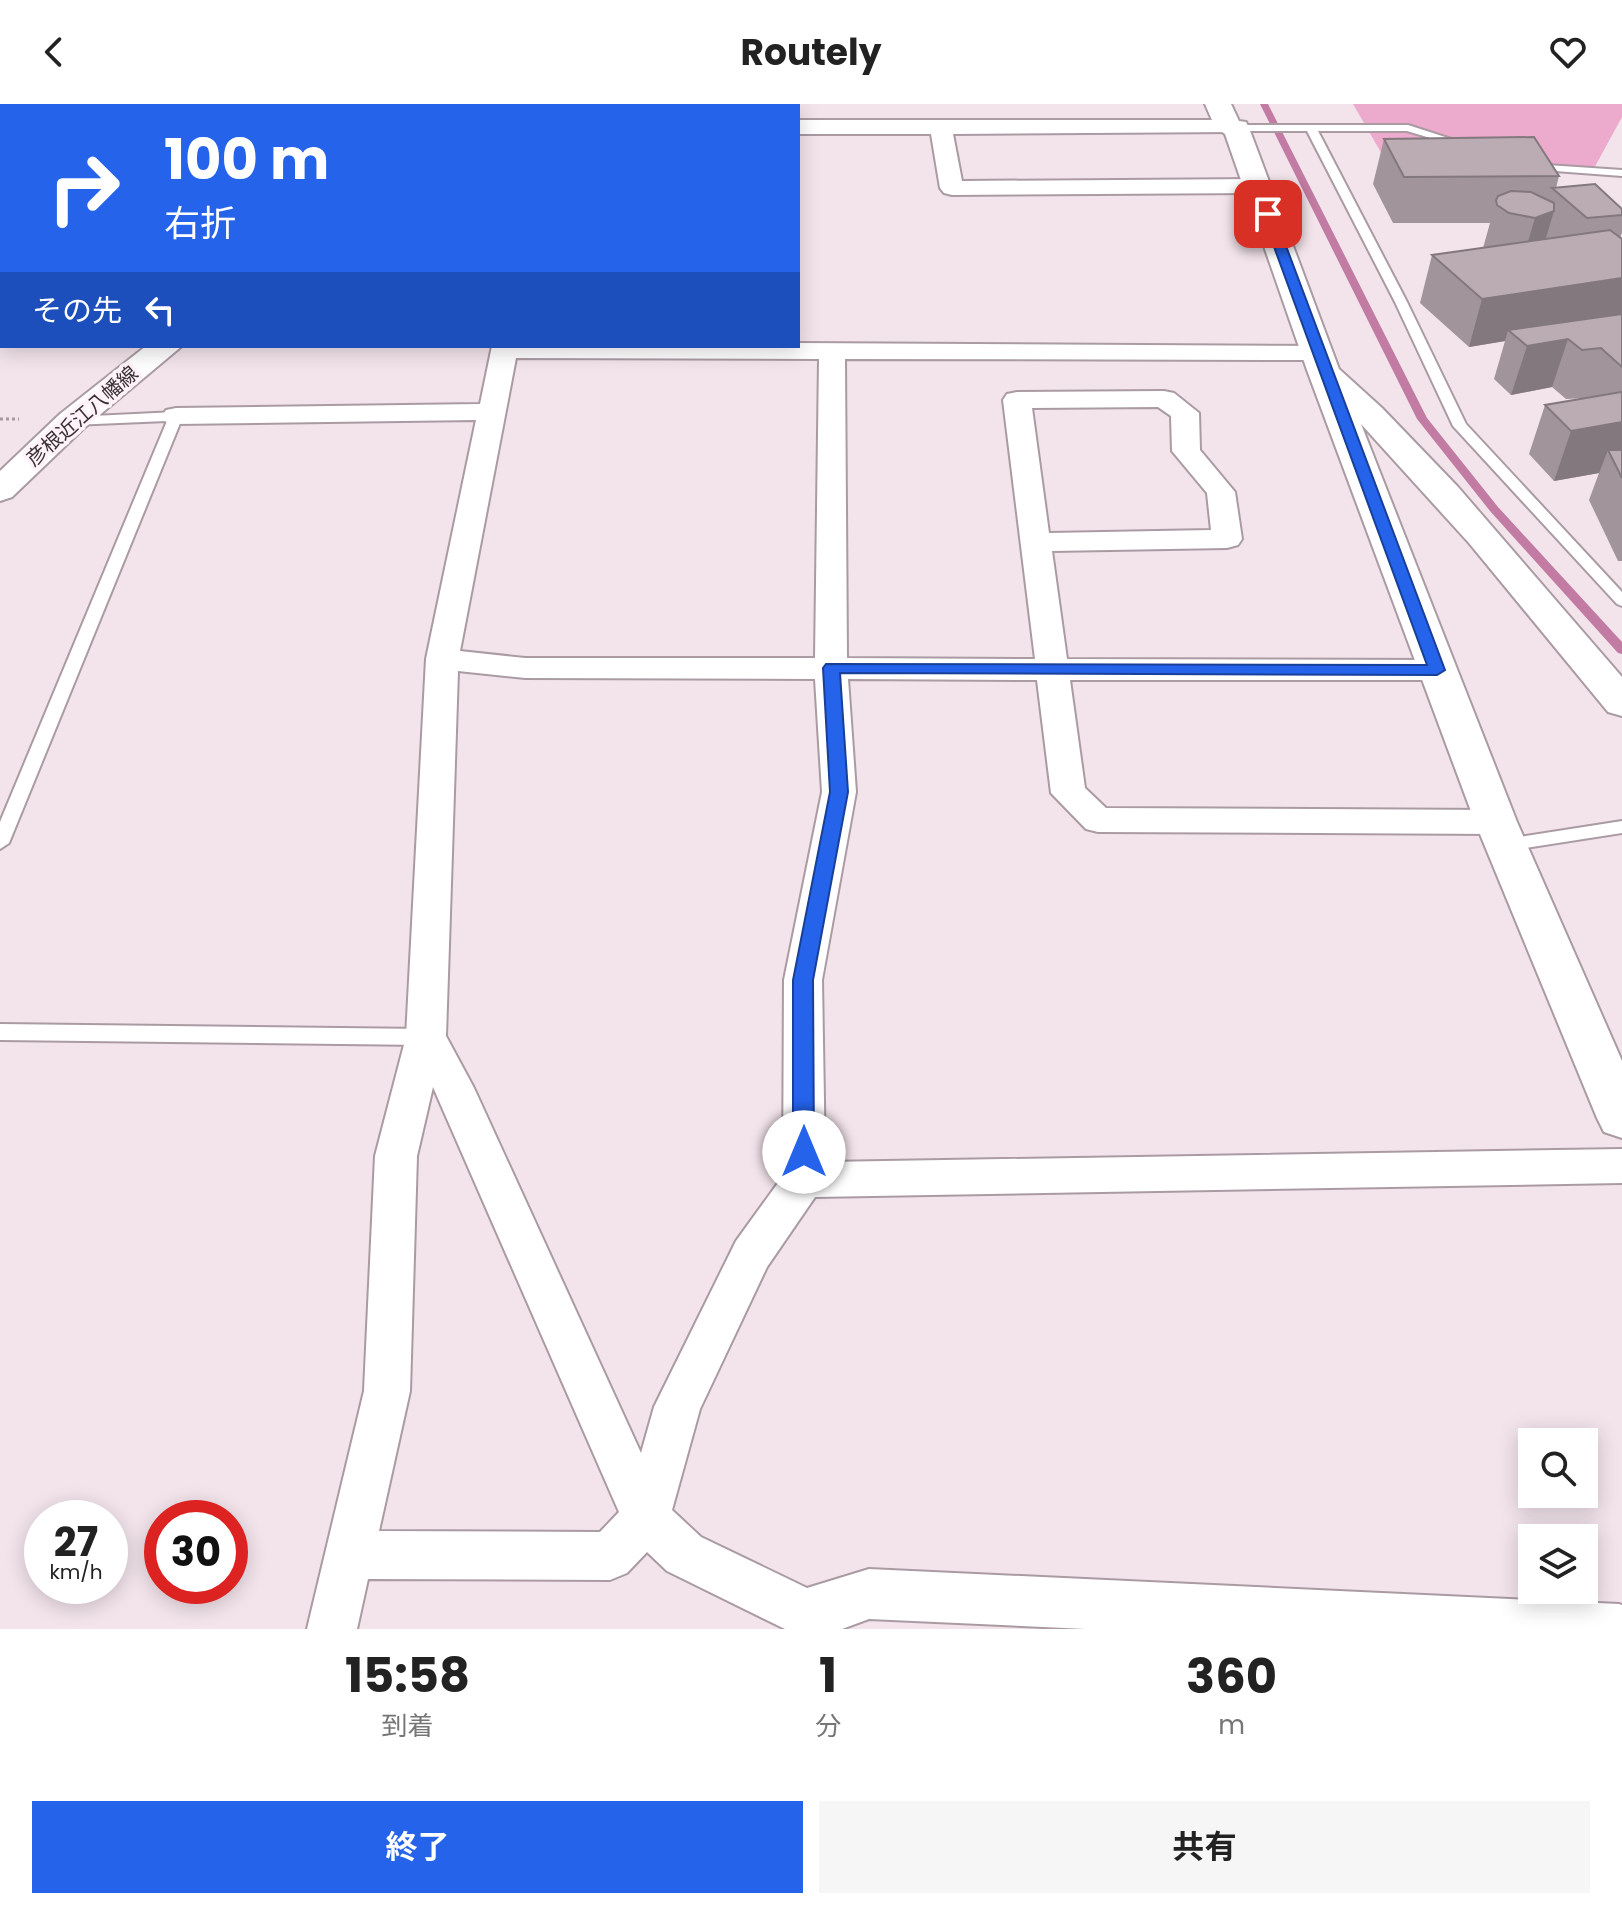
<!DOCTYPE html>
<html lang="ja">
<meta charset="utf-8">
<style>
:root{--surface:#fff;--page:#f6f6f6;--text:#222;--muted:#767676;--accent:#2563eb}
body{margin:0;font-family:Poppins,"Noto Sans JP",sans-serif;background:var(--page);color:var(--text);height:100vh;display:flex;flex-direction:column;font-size:30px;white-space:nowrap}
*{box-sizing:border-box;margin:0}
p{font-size:26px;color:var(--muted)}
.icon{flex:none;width:44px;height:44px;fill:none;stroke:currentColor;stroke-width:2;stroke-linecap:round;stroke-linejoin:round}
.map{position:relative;height:1525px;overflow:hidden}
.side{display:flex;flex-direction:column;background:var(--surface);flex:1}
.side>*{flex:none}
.hud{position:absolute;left:0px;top:0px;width:800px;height:244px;box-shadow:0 4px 20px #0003;background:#2563eb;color:#fff;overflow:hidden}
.tools{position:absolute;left:1518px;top:1324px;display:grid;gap:16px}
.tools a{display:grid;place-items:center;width:80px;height:80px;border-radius:0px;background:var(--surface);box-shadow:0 4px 20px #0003;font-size:40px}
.speed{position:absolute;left:24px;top:1396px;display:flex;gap:16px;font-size:40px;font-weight:700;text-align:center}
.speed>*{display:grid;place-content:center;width:104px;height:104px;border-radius:50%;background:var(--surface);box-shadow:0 4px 20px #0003;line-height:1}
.speed small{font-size:20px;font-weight:400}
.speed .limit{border:12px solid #d22;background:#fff;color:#111}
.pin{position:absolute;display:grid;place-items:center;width:68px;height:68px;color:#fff;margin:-34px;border-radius:16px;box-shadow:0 4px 12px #0006}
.me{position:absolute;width:88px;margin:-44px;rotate:0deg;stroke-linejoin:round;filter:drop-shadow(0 0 6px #0008)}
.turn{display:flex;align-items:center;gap:28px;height:168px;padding:0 32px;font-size:36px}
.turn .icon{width:104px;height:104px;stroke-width:2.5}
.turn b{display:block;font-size:56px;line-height:68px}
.then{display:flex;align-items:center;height:76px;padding:0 32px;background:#0003;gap:16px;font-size:30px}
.eta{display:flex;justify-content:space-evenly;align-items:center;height:136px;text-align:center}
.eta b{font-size:48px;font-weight:700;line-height:56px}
.button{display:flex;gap:16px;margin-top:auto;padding:16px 32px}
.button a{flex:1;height:92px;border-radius:0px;background:var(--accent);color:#fff;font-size:32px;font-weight:700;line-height:92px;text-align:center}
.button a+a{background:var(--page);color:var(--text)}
header{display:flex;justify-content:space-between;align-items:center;height:104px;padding:0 32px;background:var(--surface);font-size:36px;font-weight:700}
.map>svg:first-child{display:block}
</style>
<header><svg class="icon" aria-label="back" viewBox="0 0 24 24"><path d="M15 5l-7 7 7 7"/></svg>Routely<svg class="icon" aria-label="heart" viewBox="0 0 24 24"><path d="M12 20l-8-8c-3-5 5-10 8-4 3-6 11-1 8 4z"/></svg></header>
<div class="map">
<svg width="1622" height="1525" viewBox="0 0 1622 1525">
<rect width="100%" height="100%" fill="#f3e4eb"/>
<!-- green -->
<path fill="#ecaacd" d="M1353 0H1622V13L1592 68 1523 62 1394 71Z"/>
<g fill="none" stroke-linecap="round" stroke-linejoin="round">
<!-- stream -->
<path fill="#c27ba2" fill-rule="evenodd" d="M1260 0H1268L1427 314 1498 403 1622 538V550L1618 549 1490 407 1417 315Z"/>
<!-- lane casing -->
<g stroke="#aa9ba3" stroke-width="4">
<path id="lane" d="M1408 21 1476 43 1470 46 1407 27H1318L1407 198 1466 320 1622 488V502L1617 500 1453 322 1395 198 1307 27H1236L1230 24 1236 21Z
M1532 60 1622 66V72L1528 65 1526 63Z
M176 308 183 312 9 739 0 745V718L167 317 72 321 65 317 72 313Z
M1622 717V729L1506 747 1497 741 1506 735Z
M0 920 426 925 433 928 436 933 433 938 426 941 0 936Z"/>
</g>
<!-- street casing -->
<g stroke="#aa9ba3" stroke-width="4">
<path id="street" d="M539 0H567L569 2H541Z
M798 16H1228L1239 23 1236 28 953 30 962 77 1258 75 1266 77 1270 82 1266 87 1258 89 952 91 944 89 940 84 931 30H798Z
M798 239 1328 242 1332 248 1328 254 1319 256 845 255 847 554 1035 555 1003 296 1007 290 1017 288 1164 287 1174 289 1199 309 1200 346 1235 388 1242 435 1238 441 1227 444 1052 447 1067 555 1437 556 1448 559 1453 566 1448 573 1437 576H1070L1085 684 1106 704 1496 706 1508 709 1514 718 1508 727 1496 730 1098 728 1086 725 1051 689 1037 576 848 575 856 688 822 876 825 1058 1622 1045V1079L815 1093 767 1163 700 1305 672 1406 701 1433 807 1484 869 1465 1619 1500 1622 1501V1525H1086L869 1515 842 1525H785L667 1467 647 1448 627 1469 610 1476 368 1475 357 1525H307L364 1287 375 1052 406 933 426 555 476 316 176 320 166 318 162 312 166 306 176 304 480 300 492 242H798ZM516 254 819 255 815 554H525L460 547ZM1158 303 1171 312 1172 347 1207 389 1211 426 1049 429 1032 304ZM458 567 525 574 815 575 822 688 784 876 783 1072 736 1137 654 1303 641 1349 474 984 446 932ZM433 983 619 1408 600 1428 379 1427 410 1287 417 1052Z"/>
</g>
<!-- secondary casing -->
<g stroke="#aa9ba3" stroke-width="4">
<path id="secondary" d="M1205 0H1231L1239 17 1246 18 1249 24 1339 265 1382 304 1458 383 1622 573V612L1608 608 1469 439 1361 320 1517 718 1622 957V1034L1604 1028 1597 1014 1475 718 1307 266 1225 30 1215 23Z"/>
</g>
<!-- primary casing -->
<g stroke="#aa9ba3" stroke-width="4">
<path id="primary" d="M146 242H182L84 324 12 393 0 397V367L60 310Z"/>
</g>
<!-- path -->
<path stroke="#a4999e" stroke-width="3" stroke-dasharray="3 3" stroke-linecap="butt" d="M0 90 2 86
M0 315H19"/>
<!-- lane -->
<use href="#lane" fill="#fff" fill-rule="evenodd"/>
<!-- street -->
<use href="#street" fill="#fff" fill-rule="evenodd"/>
<!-- secondary -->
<use href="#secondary" fill="#fff" fill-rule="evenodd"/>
<!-- primary -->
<use href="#primary" fill="#fff" fill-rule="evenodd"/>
</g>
<!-- wall -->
<path fill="#a1949a" d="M1384 35 1559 72 1556 84 1622 105V129L1620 134 1622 135V457H1618L1589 396 1599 369 1554 377 1529 350 1545 301 1585 294 1566 295 1552 283 1511 291 1494 275 1505 237 1469 243 1420 199 1432 151 1483 144 1490 119H1393L1373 80Z"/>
<!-- shaded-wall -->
<path fill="#83787d" d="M1554 107 1540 154 1521 161 1535 114Z
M1622 174V219L1508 226 1505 237 1469 243 1482 195Z
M1568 235 1552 283 1511 291 1527 242Z
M1622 318V365L1608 346 1599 369 1554 377 1571 327Z"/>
<!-- building -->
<path fill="#bbacb3" stroke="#83787d" stroke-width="2" d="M1534 33 1559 72 1404 73 1384 35Z
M1595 80 1622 105V111L1587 114 1552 84Z
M1511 87 1531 88 1554 99V107L1535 114 1509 109 1497 101 1496 96 1498 92Z
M1610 126 1622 135V174L1482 195 1432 151Z
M1622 210V263L1601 244 1582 246 1568 235 1527 242 1508 226Z
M1621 288 1622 289V318L1571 327 1545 301Z
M1608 346H1622V374Z"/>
<!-- route -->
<path fill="#2563eb" stroke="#184099" stroke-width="2" d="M1268 106 1274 110 1445 566 1437 571 840 569 848 688 813 876 814 1048 811 1054 804 1056 796 1054 793 1048V876L830 688 823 564 826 560 1427 561 1262 110Z"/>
<g text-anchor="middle" stroke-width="7" stroke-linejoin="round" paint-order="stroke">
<!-- far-street labels -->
<g font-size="20" fill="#363033" stroke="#fff2f8">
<text transform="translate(82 312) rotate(-41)" y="7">彦根近江八幡線</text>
</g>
</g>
</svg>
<div class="tools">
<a><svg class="icon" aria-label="search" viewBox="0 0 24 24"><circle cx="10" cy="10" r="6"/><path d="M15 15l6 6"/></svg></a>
<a><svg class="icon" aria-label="layers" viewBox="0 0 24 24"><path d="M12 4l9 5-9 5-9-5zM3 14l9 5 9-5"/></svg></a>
</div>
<div class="speed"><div>27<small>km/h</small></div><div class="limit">30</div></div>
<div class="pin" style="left:1268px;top:110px;background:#d93025"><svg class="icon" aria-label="arrive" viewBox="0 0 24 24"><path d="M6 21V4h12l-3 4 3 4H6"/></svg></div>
<svg class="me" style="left:804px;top:1048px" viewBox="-20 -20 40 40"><circle r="19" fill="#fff"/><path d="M0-13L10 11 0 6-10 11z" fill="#2563eb"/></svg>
<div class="hud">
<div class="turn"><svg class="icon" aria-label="right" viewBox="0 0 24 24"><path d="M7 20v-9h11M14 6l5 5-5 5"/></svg><div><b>100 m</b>右折</div></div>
<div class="then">その先<svg class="icon" aria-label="left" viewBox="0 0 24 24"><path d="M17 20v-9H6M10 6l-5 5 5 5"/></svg></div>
</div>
</div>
<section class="side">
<div class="eta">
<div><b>15:58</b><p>到着</p></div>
<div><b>1</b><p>分</p></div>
<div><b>360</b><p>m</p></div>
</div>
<div class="button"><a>終了</a><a>共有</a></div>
</section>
